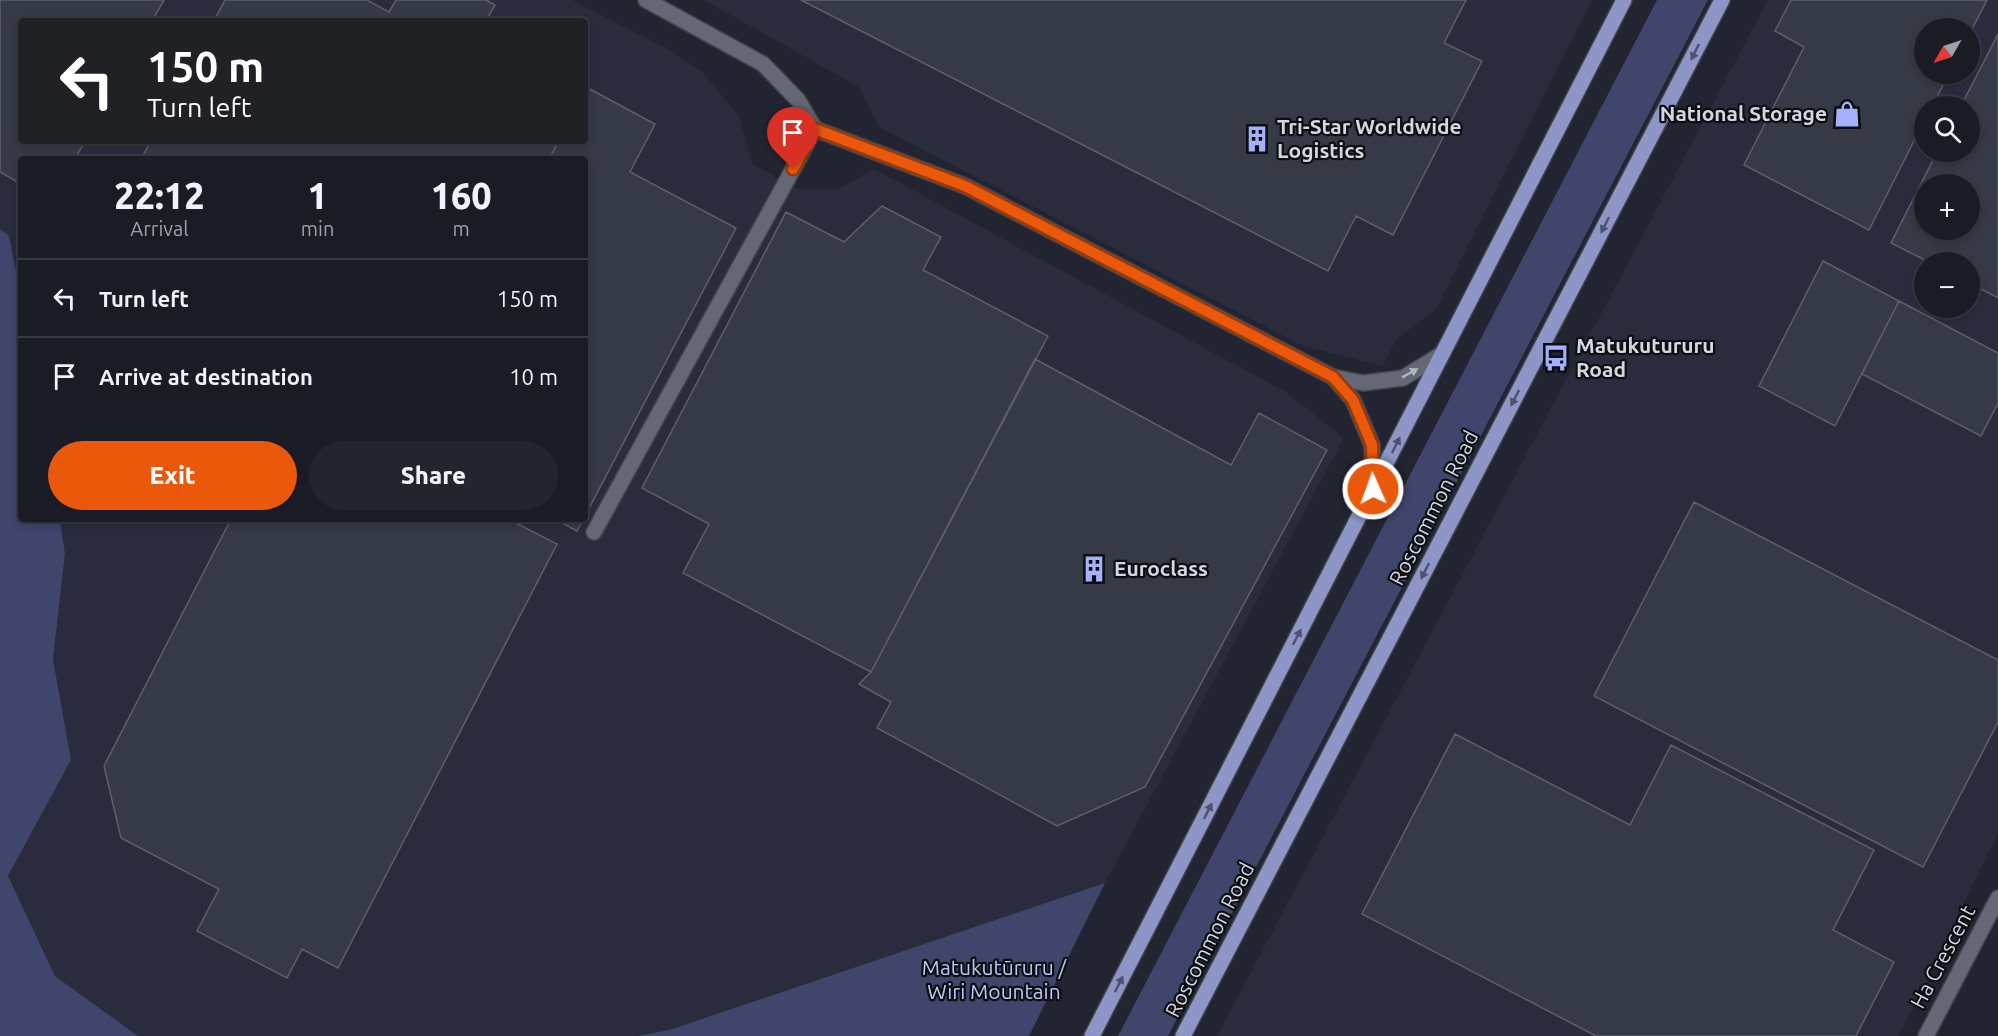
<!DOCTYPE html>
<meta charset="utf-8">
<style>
:root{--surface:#1a1b25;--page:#23242d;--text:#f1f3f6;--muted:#9fa1a7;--line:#383942;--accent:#ea580c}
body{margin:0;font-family:Ubuntu,sans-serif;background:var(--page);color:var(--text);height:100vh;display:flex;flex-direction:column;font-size:22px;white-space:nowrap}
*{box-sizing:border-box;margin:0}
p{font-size:20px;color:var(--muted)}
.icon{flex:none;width:33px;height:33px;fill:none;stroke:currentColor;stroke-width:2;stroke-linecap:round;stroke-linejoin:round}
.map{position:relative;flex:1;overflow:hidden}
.sheet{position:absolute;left:18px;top:156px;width:570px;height:366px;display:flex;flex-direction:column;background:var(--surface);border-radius:6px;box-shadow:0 3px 9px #0003,0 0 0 2px var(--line)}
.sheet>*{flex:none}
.hud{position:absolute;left:18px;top:18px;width:570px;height:126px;border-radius:6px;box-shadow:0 3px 9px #0003,0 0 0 2px var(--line);background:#202124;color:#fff;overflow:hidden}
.needle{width:39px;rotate:231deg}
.fabs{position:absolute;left:1914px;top:18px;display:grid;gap:12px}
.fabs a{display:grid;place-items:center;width:66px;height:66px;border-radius:50%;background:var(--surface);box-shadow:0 3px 9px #0003,0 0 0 2px var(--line);font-size:30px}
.pin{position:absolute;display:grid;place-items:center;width:51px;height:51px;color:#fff;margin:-62px -26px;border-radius:50% 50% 50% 0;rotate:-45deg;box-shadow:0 0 6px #0007}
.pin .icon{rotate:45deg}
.me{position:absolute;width:66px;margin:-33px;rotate:358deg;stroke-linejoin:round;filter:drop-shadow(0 0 4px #0008)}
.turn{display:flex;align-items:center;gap:21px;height:126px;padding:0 30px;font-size:27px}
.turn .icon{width:78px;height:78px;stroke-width:2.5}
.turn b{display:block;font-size:42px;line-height:51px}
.eta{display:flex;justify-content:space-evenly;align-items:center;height:102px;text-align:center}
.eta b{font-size:36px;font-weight:800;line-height:42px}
.primary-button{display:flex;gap:12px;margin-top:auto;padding:12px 30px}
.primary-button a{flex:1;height:69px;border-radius:36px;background:var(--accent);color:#fff;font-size:24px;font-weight:800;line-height:69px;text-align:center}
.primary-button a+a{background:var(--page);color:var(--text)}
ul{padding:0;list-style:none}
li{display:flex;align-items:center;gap:18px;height:78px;padding:0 30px;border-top:2px solid var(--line)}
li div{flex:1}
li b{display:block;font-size:22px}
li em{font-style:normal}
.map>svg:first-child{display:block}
</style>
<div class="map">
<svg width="1998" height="1036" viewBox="0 0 1998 1036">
<rect width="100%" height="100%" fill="#222431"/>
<!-- built -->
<path fill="#2a2c3e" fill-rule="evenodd" d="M0 0H572L664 47 702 72 739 116 752 164 797 189H839L874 169 1284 391 1344 438 1105 883 668 1030 637 1036H138L55 976 8 876 71 760 53 659 65 554 60 519H585V159H21V297L9 237 0 229ZM21 21H585V141H21Z
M704 0H1592L1436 309 1397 339 1382 366 1301 345 879 127 859 87Z
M1768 0H1998V833L1899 1036H1217ZM1924 28H1970V74H1924ZM1924 106H1970V152H1924ZM1924 184H1970V230H1924ZM1924 262H1970V308H1924Z"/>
<!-- green -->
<path fill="#3f456b" d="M1657 0H1708L1168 1036H1118Z
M0 229 9 236 21 297V519H60L65 554 53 659 71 760 8 876 55 976 138 1036H0Z
M1105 883 1029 1036H637L669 1030Z"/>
<!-- building -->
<path fill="#363946" stroke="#5c5f6e" stroke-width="1.5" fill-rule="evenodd" d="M0 0H164L152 21H21V141H85L75 159H21V184L0 172Z
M225 0H367L389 12 396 0H486L495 5 486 21H214Z
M801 0H1466L1444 43 1482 61 1393 235 1356 216 1328 271Z
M1791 0H1987L1970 33V28H1924V74H1949L1932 106H1924V121L1869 230 1744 165 1804 47 1775 31Z
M1998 34V298L1970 283V262H1929L1891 243 1937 152H1970V106H1961ZM1924 184H1970V230H1924Z
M586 87 655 124 630 172 736 228 585 516V159H549L559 141H585Z
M151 141H559L549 159H141Z
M882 206 941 237 923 270 1048 336 871 672 683 573 709 524 642 488 786 212 844 242Z
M1823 261 1899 301 1835 426 1759 386Z
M1899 301 1998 353V403L1981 436 1862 374Z
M1035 359 1231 465 1259 413 1327 450 1145 787 1057 826 877 728 891 702 859 684 871 672Z
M1694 502 1998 660V722L1923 867 1594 696Z
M231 519H508L557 544 338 968 302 949 287 978 197 931 219 889 121 838 104 766Z
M555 519H583L577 531Z
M1455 734 1630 825 1671 745 1874 850 1833 930 1894 962 1856 1036H1596L1362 914Z"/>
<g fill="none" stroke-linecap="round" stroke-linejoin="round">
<!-- service casing -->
<g stroke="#40424c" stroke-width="18">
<path id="service" d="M1333 377 1353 400 1372 445 1373 489
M594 532 815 129 965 186 1333 377 1363 383 1403 378 1442 354"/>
</g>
<!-- minor casing -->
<g stroke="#40424c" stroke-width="18">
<path id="minor" d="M646 0 763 64 798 100 815 129
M1926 1036 1998 898"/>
</g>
<!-- primary casing -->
<g stroke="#40424c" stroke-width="18">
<path id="primary" d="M1092 1036 1624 0
M1183 1036 1722 0"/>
</g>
<!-- service -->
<use href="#service" stroke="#646775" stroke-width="15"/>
<!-- minor -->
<use href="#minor" stroke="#646775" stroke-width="15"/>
<!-- primary -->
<use href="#primary" stroke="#8e96c7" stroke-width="15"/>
</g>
<!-- one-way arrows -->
<defs><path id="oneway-solid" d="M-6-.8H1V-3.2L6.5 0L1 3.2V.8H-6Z" transform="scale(1.5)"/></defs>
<g fill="#4e526d">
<use href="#oneway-solid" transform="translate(1695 52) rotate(117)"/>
<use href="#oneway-solid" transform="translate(1605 225) rotate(117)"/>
<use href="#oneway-solid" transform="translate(1515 398) rotate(117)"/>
<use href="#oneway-solid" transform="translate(1396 445) rotate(-63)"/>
<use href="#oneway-solid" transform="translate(1425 571) rotate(117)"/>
<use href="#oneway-solid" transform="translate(1297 637) rotate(-63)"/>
<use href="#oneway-solid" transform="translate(1208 811) rotate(-63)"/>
<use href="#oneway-solid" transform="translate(1119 984) rotate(-63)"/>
</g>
<use fill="#b3b5c0" href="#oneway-solid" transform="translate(1410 373) rotate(-29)"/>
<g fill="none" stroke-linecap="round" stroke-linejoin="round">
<!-- route casing -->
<g stroke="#983908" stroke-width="15">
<path id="route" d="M793 169 815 129 965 186 1333 377 1353 400 1372 445 1373 489"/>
</g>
<!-- route -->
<use href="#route" stroke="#ea580c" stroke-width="10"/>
</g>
<!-- icons -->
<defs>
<g id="shop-bare" transform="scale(2.07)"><path d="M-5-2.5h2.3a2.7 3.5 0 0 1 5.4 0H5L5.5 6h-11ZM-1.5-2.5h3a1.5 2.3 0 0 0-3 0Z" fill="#a5b1fc" stroke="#0d0e13" stroke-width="2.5" paint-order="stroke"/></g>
<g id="building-bare" transform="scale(2.07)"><path d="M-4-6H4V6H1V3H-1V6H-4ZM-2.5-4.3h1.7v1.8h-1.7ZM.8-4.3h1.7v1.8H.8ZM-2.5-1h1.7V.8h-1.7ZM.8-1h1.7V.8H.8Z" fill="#a5b1fc" stroke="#0d0e13" stroke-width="2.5" paint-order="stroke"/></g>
<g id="bus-bare" transform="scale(2.07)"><path d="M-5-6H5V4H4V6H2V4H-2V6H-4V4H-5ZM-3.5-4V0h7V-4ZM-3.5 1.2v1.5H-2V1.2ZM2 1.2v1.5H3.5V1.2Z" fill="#a5b1fc" stroke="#0d0e13" stroke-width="2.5" paint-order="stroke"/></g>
</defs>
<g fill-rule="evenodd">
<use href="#shop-bare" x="1847" y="114"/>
<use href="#building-bare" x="1257" y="139"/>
<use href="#bus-bare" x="1556" y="358"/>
<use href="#building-bare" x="1094" y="569"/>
</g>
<g text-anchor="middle" stroke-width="4.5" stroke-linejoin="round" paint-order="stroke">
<!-- poi labels -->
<g font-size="21" font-weight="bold" fill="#d5d7e0" stroke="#0d0e13" text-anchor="start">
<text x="1827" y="121" text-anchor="end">National Storage</text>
<text x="1277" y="134">Tri-Star Worldwide<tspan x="1277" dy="24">Logistics</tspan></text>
<text x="1576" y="353">Matukutururu<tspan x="1576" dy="24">Road</tspan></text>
<text x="1114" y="576">Euroclass</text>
</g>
<!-- street labels -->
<g font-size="21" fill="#d5d7e0" stroke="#0d0e13">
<text transform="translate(1434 508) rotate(-63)" y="7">Roscommon Road</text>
<text transform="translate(1210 940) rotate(-63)" y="7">Roscommon Road</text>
<text transform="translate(1943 957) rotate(-62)" y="7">Ha Crescent</text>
</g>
<!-- park labels -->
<g font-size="21" fill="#bfc8f4" stroke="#0d0e13">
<text x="994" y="975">Matukutūruru /<tspan x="994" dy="24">Wiri Mountain</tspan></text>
</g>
</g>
</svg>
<div class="fabs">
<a><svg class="needle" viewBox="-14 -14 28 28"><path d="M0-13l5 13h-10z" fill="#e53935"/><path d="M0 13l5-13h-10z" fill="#9fa1a7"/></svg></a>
<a><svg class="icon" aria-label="search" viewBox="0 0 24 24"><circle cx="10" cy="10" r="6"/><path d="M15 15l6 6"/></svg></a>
<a>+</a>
<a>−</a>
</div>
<div class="pin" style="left:793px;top:169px;background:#d93025"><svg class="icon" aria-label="arrive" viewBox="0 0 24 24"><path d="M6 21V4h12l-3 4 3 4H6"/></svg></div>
<svg class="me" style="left:1373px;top:489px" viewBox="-20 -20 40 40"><circle r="17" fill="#ea580c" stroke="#fff" stroke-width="3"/><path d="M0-11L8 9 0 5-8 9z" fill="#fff"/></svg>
<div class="hud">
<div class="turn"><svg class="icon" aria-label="left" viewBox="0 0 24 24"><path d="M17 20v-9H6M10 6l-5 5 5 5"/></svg><div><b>150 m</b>Turn left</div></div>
</div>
<section class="sheet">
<div class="eta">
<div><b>22:12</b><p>Arrival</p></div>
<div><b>1</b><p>min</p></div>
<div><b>160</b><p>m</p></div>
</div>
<ul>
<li><svg class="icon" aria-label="left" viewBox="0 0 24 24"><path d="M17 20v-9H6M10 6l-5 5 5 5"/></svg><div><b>Turn left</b></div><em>150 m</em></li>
<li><svg class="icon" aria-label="arrive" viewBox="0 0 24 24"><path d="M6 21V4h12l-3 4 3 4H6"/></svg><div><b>Arrive at destination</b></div><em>10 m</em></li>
</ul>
<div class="primary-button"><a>Exit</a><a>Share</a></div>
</section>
</div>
